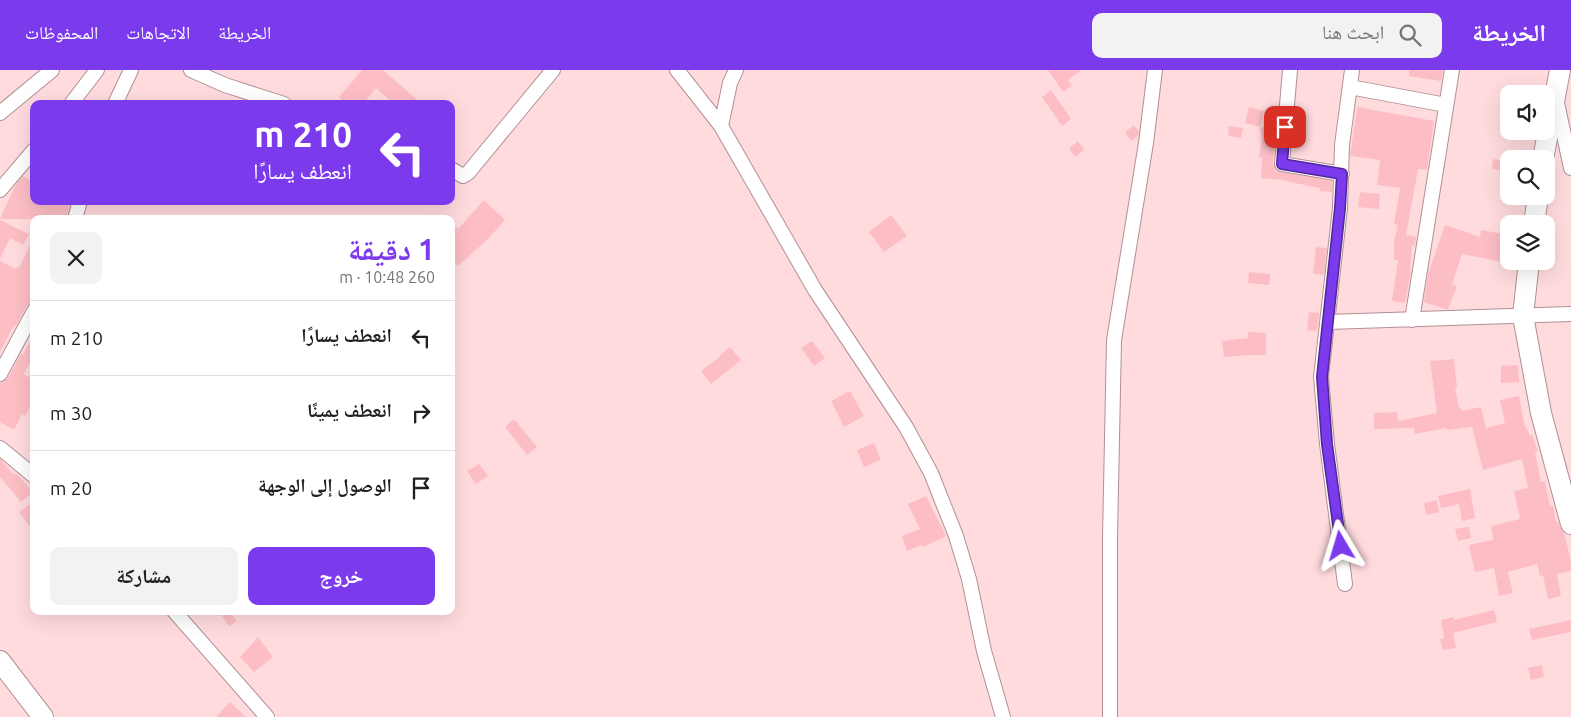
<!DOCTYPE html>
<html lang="ar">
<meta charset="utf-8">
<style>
:root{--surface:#fff;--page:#f2f2f2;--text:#202124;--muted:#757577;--line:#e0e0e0;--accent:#7c3aed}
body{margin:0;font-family:Ubuntu,"Noto Naskh Arabic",sans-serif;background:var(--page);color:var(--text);direction:rtl;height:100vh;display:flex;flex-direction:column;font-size:19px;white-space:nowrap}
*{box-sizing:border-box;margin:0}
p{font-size:16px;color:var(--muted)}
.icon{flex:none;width:28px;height:28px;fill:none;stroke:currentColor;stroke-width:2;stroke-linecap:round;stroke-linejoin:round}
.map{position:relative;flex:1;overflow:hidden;direction:ltr}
.panel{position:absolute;left:30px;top:145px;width:425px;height:400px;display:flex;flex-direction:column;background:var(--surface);border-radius:10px;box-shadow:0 5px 20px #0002;direction:rtl}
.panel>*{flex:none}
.banner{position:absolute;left:30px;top:30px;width:425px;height:105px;border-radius:10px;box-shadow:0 5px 20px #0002;direction:rtl;background:#7c3aed;color:#fff;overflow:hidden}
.controls{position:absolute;left:1500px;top:15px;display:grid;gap:10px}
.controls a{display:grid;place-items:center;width:55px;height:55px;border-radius:10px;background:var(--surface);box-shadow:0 5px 20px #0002;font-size:25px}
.pin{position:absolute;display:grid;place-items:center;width:42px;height:42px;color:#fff;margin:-21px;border-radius:10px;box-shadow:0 2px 8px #0006}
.me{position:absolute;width:55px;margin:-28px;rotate:353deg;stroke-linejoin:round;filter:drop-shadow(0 0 4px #0008)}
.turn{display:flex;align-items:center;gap:18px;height:105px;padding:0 20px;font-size:22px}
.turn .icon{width:65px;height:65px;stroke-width:2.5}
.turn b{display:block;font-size:35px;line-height:42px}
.round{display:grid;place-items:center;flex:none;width:52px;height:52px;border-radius:10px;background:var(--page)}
.overview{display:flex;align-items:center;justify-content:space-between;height:85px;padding:0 20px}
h1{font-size:30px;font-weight:700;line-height:38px;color:var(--accent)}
.cta{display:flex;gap:10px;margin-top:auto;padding:10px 20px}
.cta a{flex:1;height:58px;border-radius:10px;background:var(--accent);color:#fff;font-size:20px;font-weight:700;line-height:58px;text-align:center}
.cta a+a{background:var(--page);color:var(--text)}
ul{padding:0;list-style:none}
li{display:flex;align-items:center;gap:15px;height:75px;padding:0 20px;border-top:1px solid var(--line)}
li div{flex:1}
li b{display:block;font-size:19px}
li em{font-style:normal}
header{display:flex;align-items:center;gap:30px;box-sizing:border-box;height:70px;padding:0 25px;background:var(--accent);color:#fff}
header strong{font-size:24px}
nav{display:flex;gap:28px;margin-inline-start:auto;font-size:18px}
.search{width:350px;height:45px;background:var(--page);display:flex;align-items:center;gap:12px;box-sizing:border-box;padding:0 18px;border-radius:10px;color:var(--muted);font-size:19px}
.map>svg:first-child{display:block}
</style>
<header>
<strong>الخريطة</strong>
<div class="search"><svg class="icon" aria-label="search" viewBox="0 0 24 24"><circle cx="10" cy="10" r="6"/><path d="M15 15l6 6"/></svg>ابحث هنا</div>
<nav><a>الخريطة</a><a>الاتجاهات</a><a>المحفوظات</a></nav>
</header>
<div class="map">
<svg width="1571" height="647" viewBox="0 0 1571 647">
<rect width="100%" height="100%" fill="#ffdbde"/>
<!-- building -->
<path fill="#fcbec4" d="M362 0H383L422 34H394L376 18 363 34H347L339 27Z
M1048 0H1081L1068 10 1072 15 1063 22Z
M1409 0H1443L1441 11 1409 6Z
M1051 20 1071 49 1062 56 1042 27Z
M1249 37 1264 41 1260 57 1245 53Z
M1357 37 1434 51 1427 100 1418 99 1406 165 1416 167 1415 176 1412 175 1410 201H1411L1405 233 1392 231 1398 190H1394V171L1398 155 1394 154 1400 118 1377 115 1380 90 1350 86Z
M1277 53 1273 93 1276 101 1332 111V122L1320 121V118L1285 111V110L1261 108 1262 88 1259 87 1262 67 1260 58Z
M1134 55 1139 62 1138 66 1131 71 1125 62Z
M1229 56 1243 58 1241 68 1228 66Z
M1078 71 1084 80 1075 87 1069 78Z
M1493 89 1509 92V101L1492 99Z
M23 106 34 112V131H71L66 149H0L15 116Z
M1360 122 1380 124 1379 139 1358 137Z
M484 130 505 150 488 169 458 196 451 189V151L458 159Z
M891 145 907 166 884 182 869 162Z
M0 150 29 164 23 175 10 168 0 189Z
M1445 155 1480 167 1481 160 1509 165V193L1462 184 1452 214 1457 216 1448 239H1445L1424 232 1428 204Z
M34 168V229L26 237 16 256 14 255 0 282V191L16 199 17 197 19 198Z
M1316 177 1327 178 1324 205 1313 204Z
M1249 202 1270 204 1269 215 1248 213Z
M1309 242 1319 243 1317 261 1307 260Z
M1248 262 1266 263V285H1248L1224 287 1222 271 1248 268Z
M34 264V285L24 304 34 310V330L25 346 22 344 14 360 0 352V313L8 308 21 284 23 285Z
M812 271 825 288 814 296 801 278Z
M730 277 741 290 711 314 701 301 721 286 720 285Z
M1454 289 1457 317 1455 318 1459 338H1461V341L1481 337 1486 358 1505 353 1500 330 1519 326 1524 353 1530 366 1532 365 1538 381 1535 382 1541 412 1545 411 1550 436H1553L1556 452H1558L1566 469 1571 493V501L1557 504 1561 526 1548 529 1543 505 1540 506 1537 494 1508 502 1513 523 1499 526 1494 498 1475 502 1469 475 1493 470 1491 456 1520 449 1514 421 1528 418 1522 389 1483 400 1472 357 1446 360V358L1415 364 1414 358 1374 359V343L1397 342 1398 351 1437 343 1430 291Z
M1518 295 1519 312 1501 313V296Z
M850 321 864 346 844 357 831 331Z
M514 349 537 377 527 385 505 357Z
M874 373 881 390 864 397 857 380Z
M0 389 14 405 16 403 33 422 21 432 0 407Z
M479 394 488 406 476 414 467 401Z
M1470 419 1475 448 1462 451 1459 434 1441 438 1438 426Z
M926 426 946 466 923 477 922 475 907 481 902 466 920 459 908 434Z
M1437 430 1439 442 1426 445 1424 433Z
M34 431V462L19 442Z
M1469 457 1471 468 1458 471 1455 459Z
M1494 540 1497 552 1453 563 1456 578 1443 580 1440 569 1444 568 1441 550 1454 547V550Z
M229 541 237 551 229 556 222 546Z
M1571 550V562L1532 570 1529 559Z
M258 567 273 587 254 602 240 587Z
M1542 595 1544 607 1531 610 1528 598Z
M230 632 246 647H216Z"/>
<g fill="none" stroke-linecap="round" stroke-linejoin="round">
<!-- street casing -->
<g stroke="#b19094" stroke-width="16">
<path id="street" d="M191 0 225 15 284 34
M677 0 721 56 815 220 906 357 931 403 956 466 969 509 984 581 1003 647
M1290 0 1282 94 1342 104
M1350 17 1446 35
M1557 33 1571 98
M71 34 97 0
M115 34 131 0
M0 43 52 0
M721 56 730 13 736 0
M451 99 463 106 468 103 553 0
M0 120 34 80
M75 149 80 131
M1412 250 1452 0
M1328 252 1571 244
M0 304 34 241
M0 378 34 406
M1345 514 1327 374 1321 307 1340 138 1342 75 1352 0
M174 541 267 647
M1110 647V467L1114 270 1146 73 1155 0"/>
</g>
<!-- secondary casing -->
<g stroke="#b19094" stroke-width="22">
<path id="secondary" d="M1543 89 1560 0
M1534 154 1538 126
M1529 191 1523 246 1541 343 1571 454
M0 591 43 647"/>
</g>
<!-- street -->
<use href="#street" stroke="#fff" stroke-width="14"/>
<!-- secondary -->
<use href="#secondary" stroke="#fff" stroke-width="20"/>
</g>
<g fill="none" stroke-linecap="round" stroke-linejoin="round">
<!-- route casing -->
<g stroke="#51269a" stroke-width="12">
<path id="route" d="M1285 57 1282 94 1342 104 1340 138 1322 307 1327 374 1341 476"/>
</g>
<!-- route -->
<use href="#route" stroke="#7c3aed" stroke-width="9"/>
</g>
</svg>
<div class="controls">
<a><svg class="icon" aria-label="sound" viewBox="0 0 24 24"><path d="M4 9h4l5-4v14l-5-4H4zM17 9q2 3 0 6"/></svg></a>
<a><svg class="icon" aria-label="search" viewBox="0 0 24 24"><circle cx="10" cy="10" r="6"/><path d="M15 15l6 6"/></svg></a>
<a><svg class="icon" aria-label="layers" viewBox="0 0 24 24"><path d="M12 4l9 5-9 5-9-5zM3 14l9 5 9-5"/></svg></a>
</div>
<div class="pin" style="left:1285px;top:57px;background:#d93025"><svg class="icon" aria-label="arrive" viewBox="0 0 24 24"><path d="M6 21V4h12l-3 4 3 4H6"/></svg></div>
<svg class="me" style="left:1341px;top:476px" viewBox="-20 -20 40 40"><path d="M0-17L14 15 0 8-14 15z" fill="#7c3aed" stroke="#fff" stroke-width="4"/></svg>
<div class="banner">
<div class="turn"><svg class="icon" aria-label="left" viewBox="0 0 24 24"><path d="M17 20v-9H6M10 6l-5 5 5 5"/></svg><div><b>210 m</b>انعطف يسارًا</div></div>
</div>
<section class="panel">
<div class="overview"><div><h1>1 دقيقة</h1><p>260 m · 10:48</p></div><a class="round"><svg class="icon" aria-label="close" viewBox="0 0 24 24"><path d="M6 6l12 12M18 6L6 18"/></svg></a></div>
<ul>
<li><svg class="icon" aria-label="left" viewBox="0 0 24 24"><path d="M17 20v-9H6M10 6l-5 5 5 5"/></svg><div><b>انعطف يسارًا</b></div><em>210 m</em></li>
<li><svg class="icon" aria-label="right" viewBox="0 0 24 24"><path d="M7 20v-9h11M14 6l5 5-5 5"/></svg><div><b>انعطف يمينًا</b></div><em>30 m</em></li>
<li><svg class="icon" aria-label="arrive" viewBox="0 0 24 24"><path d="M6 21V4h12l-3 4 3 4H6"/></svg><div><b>الوصول إلى الوجهة</b></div><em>20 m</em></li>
</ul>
<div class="cta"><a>خروج</a><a>مشاركة</a></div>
</section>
</div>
